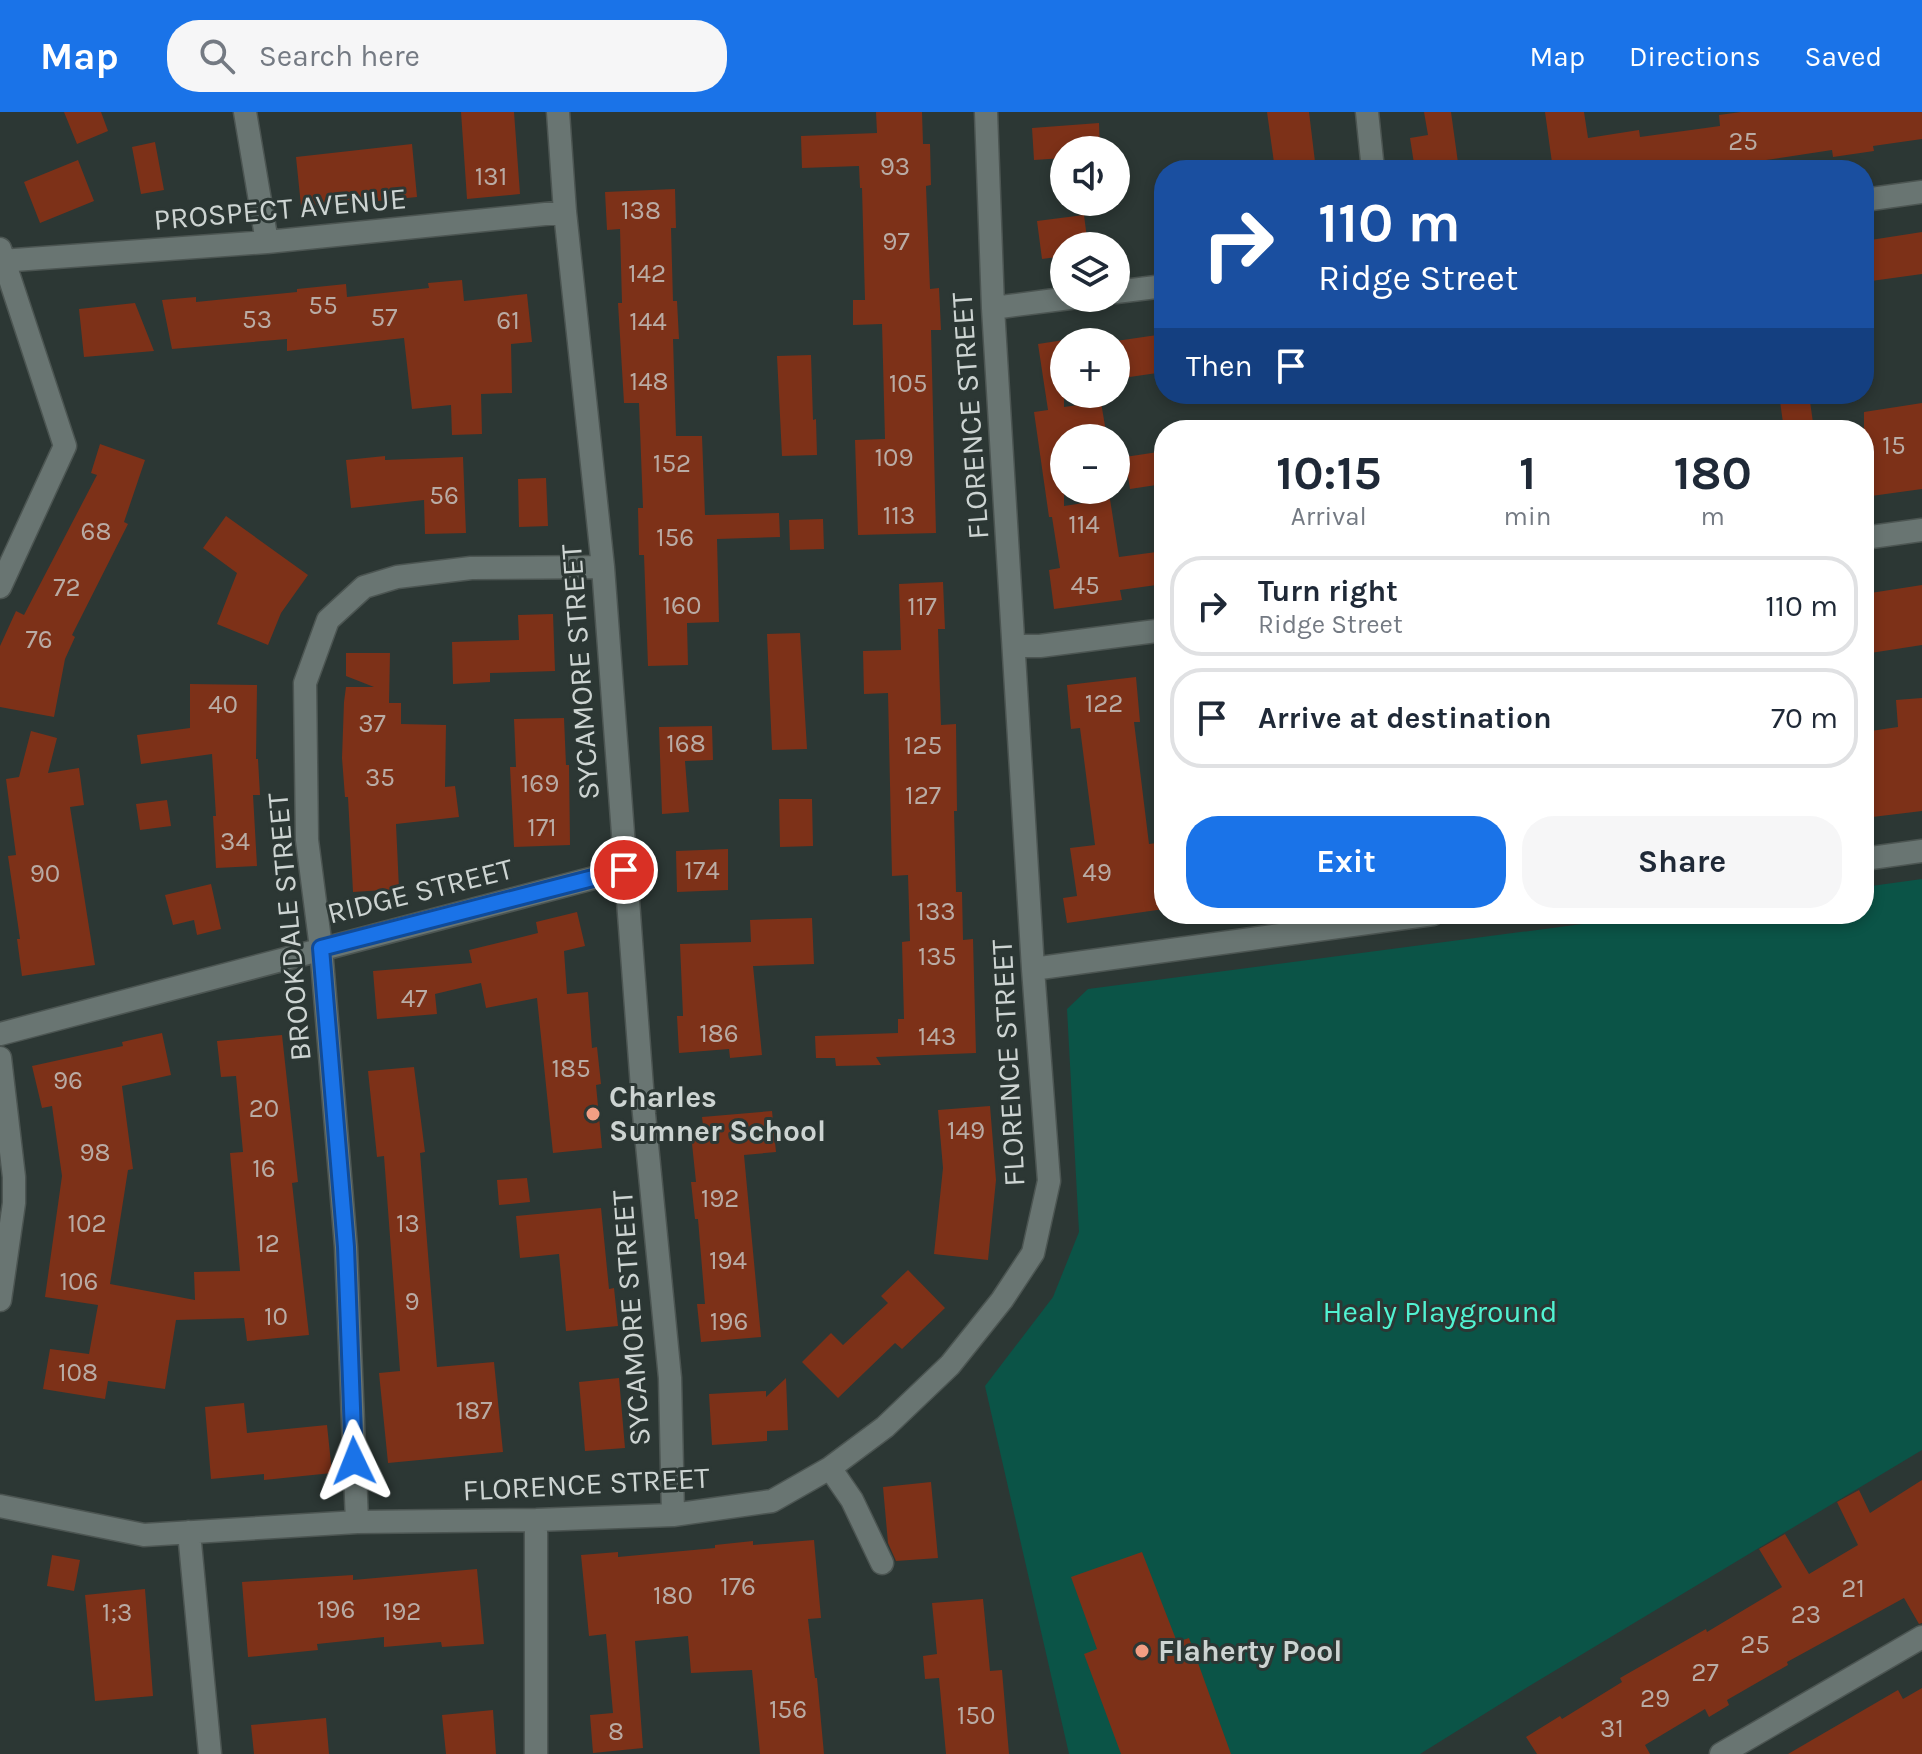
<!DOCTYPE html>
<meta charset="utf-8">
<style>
:root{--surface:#fff;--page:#f6f6f7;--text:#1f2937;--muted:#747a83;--line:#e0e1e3;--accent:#1a73e8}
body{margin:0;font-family:Karla,sans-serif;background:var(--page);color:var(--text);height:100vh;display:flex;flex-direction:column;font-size:30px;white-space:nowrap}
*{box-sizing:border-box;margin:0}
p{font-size:26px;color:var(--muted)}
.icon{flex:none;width:44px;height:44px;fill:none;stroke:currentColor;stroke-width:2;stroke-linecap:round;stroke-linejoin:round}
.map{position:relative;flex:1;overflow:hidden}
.panel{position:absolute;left:1154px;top:308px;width:720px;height:504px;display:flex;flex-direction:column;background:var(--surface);border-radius:32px;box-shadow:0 4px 12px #0003}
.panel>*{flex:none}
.hud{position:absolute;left:1154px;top:48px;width:720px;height:244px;border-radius:32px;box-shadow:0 4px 12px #0003;background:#1a4fa0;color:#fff;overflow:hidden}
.controls{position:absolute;left:1050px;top:24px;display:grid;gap:16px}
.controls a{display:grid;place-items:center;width:80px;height:80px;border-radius:50%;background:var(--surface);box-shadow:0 4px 12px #0003;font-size:40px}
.pin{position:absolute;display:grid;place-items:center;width:68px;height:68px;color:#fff;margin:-34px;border:4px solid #fff;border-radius:50%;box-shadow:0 2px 8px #0007}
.me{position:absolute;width:88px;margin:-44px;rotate:358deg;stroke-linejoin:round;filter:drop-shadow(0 0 6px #0008)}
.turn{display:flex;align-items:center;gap:28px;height:168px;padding:0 32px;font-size:36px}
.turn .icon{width:104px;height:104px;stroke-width:2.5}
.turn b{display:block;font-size:56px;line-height:68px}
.then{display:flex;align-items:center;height:76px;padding:0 32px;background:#0003;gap:16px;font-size:30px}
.eta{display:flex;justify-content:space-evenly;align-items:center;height:136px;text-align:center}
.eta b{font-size:48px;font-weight:700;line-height:56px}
.button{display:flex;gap:16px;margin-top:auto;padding:16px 32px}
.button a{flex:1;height:92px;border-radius:32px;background:var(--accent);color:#fff;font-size:32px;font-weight:700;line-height:92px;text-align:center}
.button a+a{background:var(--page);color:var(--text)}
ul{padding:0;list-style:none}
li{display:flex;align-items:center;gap:24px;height:100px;margin:0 16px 12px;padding:0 16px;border:4px solid var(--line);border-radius:32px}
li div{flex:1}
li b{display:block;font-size:30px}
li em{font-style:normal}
header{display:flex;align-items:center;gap:48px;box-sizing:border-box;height:112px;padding:0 40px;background:var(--accent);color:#fff}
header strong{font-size:38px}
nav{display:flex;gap:44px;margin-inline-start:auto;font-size:28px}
.search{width:560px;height:72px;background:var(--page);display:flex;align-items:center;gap:20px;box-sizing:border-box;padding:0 28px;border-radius:32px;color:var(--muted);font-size:30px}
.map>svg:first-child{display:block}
</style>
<header>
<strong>Map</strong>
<div class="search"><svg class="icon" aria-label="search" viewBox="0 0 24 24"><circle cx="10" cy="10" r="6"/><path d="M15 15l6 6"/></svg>Search here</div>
<nav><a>Map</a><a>Directions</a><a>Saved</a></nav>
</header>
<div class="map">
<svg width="1922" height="1642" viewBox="0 0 1922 1642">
<rect width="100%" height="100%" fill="#2c3734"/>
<!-- green -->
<path fill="#0b5447" d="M1922 767V1338L1531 1573 1420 1642H1069L985 1274 1053 1185 1079 1120 1067 897 1088 877 1658 802H1864V775Z"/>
<!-- building -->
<path fill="#7d3118" d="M64 0H101L108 19 77 32Z
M461 0H514L520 82 467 87Z
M876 0H922L923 32H930L931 73 926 74 930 177 939 176 941 218H931L936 421 858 423 855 328 885 327 882 212 853 213V188H865L862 76H860L859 54 802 56 801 24 877 21Z
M1267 0H1309L1316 58H1275Z
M1424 0H1451L1459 58H1415L1410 26 1428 23Z
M1545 0H1584L1588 26 1639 18 1640 25 1720 14 1719 3 1741 0H1922V27L1873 34 1874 39 1833 45 1832 38 1766 48 1767 55 1742 58H1668L1667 54 1636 58H1553Z
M1099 11 1100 38H1064V46L1034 48 1032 16Z
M155 30 164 78 141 82 132 35Z
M412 32 417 85 378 89V86L301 94 296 45Z
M78 48 94 89 40 111 24 70Z
M675 77 676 116H671L673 189H677L679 227H673L676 324H702L705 403 779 401 780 425 717 427 719 510 687 511 688 553 648 554 644 443H639L638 396H643L639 291H624L618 191H622L620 117 607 118 605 80Z
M1084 103 1088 134H1064V144L1042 147 1037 109Z
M1922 120V162L1864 170V129Z
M462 168 464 189 527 182 532 230 511 232 512 281 481 282 482 322 452 323 451 293 412 297 404 226 287 239V227L172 237 162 188 196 185V190L297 180V177L346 172 347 185 429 176 428 171Z
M135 191 154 239 84 245 79 197Z
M1164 222V260L1116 267V229Z
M1064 228V295L1101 290 1107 326H1064V394L1110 387 1119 445 1164 439V472L1120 478 1122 488 1054 497 1049 458 1060 456 1052 405H1049L1034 300 1048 298 1038 232Z
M811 243 813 308 816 307 817 343 782 344 777 244Z
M1779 282H1809L1814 318H1784Z
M1922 291V377L1864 385V300Z
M100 332 145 348 124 410 128 412 72 523 75 525 65 547 54 605 0 595V534L16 499 24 503 97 363 91 361Z
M1158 340 1163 372 1130 377 1125 345Z
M385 344V348L463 345 466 421 425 422 424 388 351 396 346 348Z
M546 366 548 414 519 415 518 367Z
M226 404 308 463 281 501 268 533 217 512 237 461 203 436Z
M823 407 824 437 790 438 789 408Z
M943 470 945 517H938L941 613 956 612 957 699H954L956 780H962L963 828 973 827 976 941 876 945 881 953 836 954 835 946H816L815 924 898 921V907H904L902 830 910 829 908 763 892 764 888 581 864 582 863 539 901 538 899 472Z
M1922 473V533L1864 542V482Z
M553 502 555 559 490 561V570L453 572 452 530 519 528 518 503Z
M800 521 807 637 772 638 767 522Z
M346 541H390L389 591H401V612L446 613 445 675 455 674 459 705 396 712 399 777 353 780 348 685H345L342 646 344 590 346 575H374L346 564Z
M1136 565 1140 610H1134L1149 732 1164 730V797L1067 811 1063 786 1077 784 1070 736 1095 733 1080 616 1071 617 1067 573Z
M190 572 257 573 256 647H258L260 683H253L257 754 216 756 213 704H216L212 642 141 652 137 623 190 616Z
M1922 586V699L1864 706V620L1898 615 1896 588Z
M564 606 566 653H569L570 733 514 735 510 655H516L514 607Z
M712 614 713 648 685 649 689 700 662 702 659 615Z
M31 619 57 626 48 661 79 656 84 693 70 695 95 853 22 864 17 827H20L8 744 16 743 6 667 19 665Z
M779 687H812L813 734 780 735Z
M167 688 171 714 140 718 136 692Z
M728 737V778L677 780 676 739Z
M211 772 221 817 197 823 194 808 173 813 165 783Z
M577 800 585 834 564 839 567 882 588 880 592 936 597 935 601 972 596 973 602 1036 553 1041 537 886 486 896 481 871 435 882 437 902 377 907 373 859 472 851 469 838 538 821 536 810Z
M812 806 814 852 753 854 762 943 730 946 729 937 679 941 677 904H683L680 832 751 830 750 808Z
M162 921 171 963 122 974 133 1057 128 1058 110 1172 195 1188 194 1160 240 1159 230 1041 243 1040 236 964 221 965 217 929 282 923 298 1070 292 1071 309 1223 247 1229 244 1206 176 1208 165 1277 108 1269 105 1287 43 1277 50 1237 89 1242 98 1193 45 1185 62 1064 52 994 42 996 32 954 123 934 122 930Z
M414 955 425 1040 420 1041 437 1255 494 1250 503 1340 388 1351 379 1261 400 1259 384 1044 377 1045 368 959Z
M990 994 996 1068 988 1148 934 1142 943 1056 938 998Z
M772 999 776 1040 744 1043 761 1225 701 1230 697 1192H705L698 1107H695L691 1070H696L691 1022 704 1021 702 1005Z
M527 1066 530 1090 499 1093 497 1068Z
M601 1096 609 1177 614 1176 618 1214 566 1219 559 1142 520 1146 516 1104Z
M908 1158 945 1196 902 1237 895 1231 838 1286 802 1250 831 1221 843 1233 888 1191 881 1184Z
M619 1266 625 1336 585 1339 579 1270Z
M786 1266 788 1318 767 1319V1329L712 1333 709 1282 766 1279V1285Z
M244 1291 247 1321 327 1313 332 1361 264 1368V1362L211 1367 205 1295Z
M1922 1368V1511L1919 1512 1904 1486 1787 1550 1788 1553 1727 1588 1729 1593 1709 1605 1705 1597 1645 1633 1650 1642H1537L1526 1625 1560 1604 1562 1607 1622 1570 1620 1566 1706 1517 1707 1520 1782 1475 1759 1437 1785 1422 1809 1462 1858 1433 1837 1390 1859 1378 1870 1401Z
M931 1370 938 1446 896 1449 888 1431 883 1375Z
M814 1428 821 1506 808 1507 815 1566H817L824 1642H760L752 1558 691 1561 688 1524 635 1529 643 1636 593 1641 590 1603 613 1601 606 1522 589 1524 581 1443 618 1440V1445L715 1436V1433L753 1429V1433Z
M1142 1440 1177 1530 1189 1526 1231 1642H1121L1084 1542 1097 1537 1071 1465Z
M52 1443 80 1448 74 1479 47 1474Z
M477 1457 484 1532 442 1535 441 1530 384 1535V1525L317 1532 318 1538 248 1545 242 1470 353 1463V1468Z
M145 1477 153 1584 95 1589 85 1483Z
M983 1487 990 1559 1002 1558 1009 1642H946L939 1566 925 1567 923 1544 937 1542 932 1491Z
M1922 1576V1642H1788L1898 1578 1903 1587Z
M493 1598 496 1642H446L442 1603Z
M326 1606 329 1642H254L251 1613Z"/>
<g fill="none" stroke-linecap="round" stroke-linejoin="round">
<!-- minor casing -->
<g stroke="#4c5552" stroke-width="25">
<path id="minor" d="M245 0 267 130
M558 0 565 100 603 455 644 1002 670 1266 673 1403
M1367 0 1373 58
M1864 88 1922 80
M0 137 65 334 0 475
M0 149 267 130 565 100
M1116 180 1164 174
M993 196 1070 186
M1864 426 1922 418
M1015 534H1040L1164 518
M1864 747 1922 739
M1033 857 1433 802
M0 922 624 758
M0 946 14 1065V1091L0 1188
M830 1356 852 1388 882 1451
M0 1394 144 1423 357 1410 536 1408 673 1403 772 1389 830 1356 885 1315 950 1253 1002 1188 1033 1141 1049 1069 1033 857 993 196 986 0
M357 1410 346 1135 321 836 307 728 305 571 328 508 364 475 397 465 471 456 603 455
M189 1420 210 1642
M536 1642V1408
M1721 1642 1922 1525"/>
</g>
<!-- minor -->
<use href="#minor" stroke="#697572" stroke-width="22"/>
</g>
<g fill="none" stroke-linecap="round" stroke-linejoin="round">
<!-- route casing -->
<g stroke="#114b97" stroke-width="20">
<path id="route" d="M354 1349 346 1135 321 836 624 758"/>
</g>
<!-- route -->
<use href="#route" stroke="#1a73e8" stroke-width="14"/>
</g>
<!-- markers -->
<g fill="#f39f84" stroke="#2c3734" stroke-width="3">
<circle cx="593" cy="1002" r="8"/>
<circle cx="1142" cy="1539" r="8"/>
</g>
<g text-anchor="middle" stroke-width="6" stroke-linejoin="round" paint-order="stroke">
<!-- number labels -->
<g font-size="26" fill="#b9aba4">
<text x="1743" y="38">25</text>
<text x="895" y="63">93</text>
<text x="491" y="73">131</text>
<text x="641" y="107">138</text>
<text x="896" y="138">97</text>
<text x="647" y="170">142</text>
<text x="323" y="202">55</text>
<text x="384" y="214">57</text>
<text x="257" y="216">53</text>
<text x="508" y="217">61</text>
<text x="648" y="218">144</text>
<text x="649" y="278">148</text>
<text x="908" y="280">105</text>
<text x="1894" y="342">15</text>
<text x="894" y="354">109</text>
<text x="672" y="360">152</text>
<text x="444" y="392">56</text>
<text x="899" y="412">113</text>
<text x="1084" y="421">114</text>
<text x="96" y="428">68</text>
<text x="675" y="434">156</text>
<text x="1085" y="482">45</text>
<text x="67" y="484">72</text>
<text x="682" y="502">160</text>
<text x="922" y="503">117</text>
<text x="39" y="536">76</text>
<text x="1104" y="600">122</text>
<text x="223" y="601">40</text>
<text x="372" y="620">37</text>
<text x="686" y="640">168</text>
<text x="923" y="642">125</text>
<text x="380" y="674">35</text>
<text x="540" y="680">169</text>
<text x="923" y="692">127</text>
<text x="542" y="724">171</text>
<text x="235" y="738">34</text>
<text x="702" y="767">174</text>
<text x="1097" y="769">49</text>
<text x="45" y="770">90</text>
<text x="936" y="808">133</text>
<text x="937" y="853">135</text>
<text x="414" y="895">47</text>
<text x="719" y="930">186</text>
<text x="937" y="933">143</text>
<text x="571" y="965">185</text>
<text x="68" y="977">96</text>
<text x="264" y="1005">20</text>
<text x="966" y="1027">149</text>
<text x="95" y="1049">98</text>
<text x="264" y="1065">16</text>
<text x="720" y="1095">192</text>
<text x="87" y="1120">102</text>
<text x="408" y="1120">13</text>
<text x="268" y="1140">12</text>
<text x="728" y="1157">194</text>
<text x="79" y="1178">106</text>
<text x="412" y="1198">9</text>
<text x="276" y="1213">10</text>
<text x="729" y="1218">196</text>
<text x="78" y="1269">108</text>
<text x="474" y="1307">187</text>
<text x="738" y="1483">176</text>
<text x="1853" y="1485">21</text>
<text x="673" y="1492">180</text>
<text x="336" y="1506">196</text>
<text x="402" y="1508">192</text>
<text x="117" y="1509">1;3</text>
<text x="1806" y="1511">23</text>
<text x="1755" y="1541">25</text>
<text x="1705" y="1569">27</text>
<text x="1655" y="1595">29</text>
<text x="788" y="1606">156</text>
<text x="976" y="1612">150</text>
<text x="1612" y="1625">31</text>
<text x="616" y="1628">8</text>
</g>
<!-- street labels -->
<g font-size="30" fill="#cdd4d2" stroke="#2c3734">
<text transform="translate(280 97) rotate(-5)" y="10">PROSPECT AVENUE</text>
<text transform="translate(970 304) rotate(-94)" y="10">FLORENCE STREET</text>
<text transform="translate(580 560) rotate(-94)" y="10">SYCAMORE STREET</text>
<text transform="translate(420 779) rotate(-14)" y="10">RIDGE STREET</text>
<text transform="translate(289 815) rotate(-95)" y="10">BROOKDALE STREET</text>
<text transform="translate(1008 951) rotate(-93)" y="10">FLORENCE STREET</text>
<text transform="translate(631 1206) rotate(-94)" y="10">SYCAMORE STREET</text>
<text transform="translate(586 1372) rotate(-3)" y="10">FLORENCE STREET</text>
</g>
<!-- poi labels -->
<g font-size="30" font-weight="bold" fill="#cdd4d2" stroke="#2c3734" text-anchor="start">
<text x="609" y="995">Charles<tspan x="609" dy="34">Sumner School</tspan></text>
<text x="1158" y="1549">Flaherty Pool</text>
</g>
<!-- park labels -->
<g font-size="30" fill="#50f3d2" stroke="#2c3734">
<text x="1440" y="1210">Healy Playground</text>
</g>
</g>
</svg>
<div class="controls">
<a><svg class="icon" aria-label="sound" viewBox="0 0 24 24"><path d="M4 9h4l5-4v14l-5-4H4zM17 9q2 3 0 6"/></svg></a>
<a><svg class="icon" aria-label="layers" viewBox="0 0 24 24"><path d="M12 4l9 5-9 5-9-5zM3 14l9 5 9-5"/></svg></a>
<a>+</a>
<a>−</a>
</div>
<div class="pin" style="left:624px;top:758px;background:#d93025"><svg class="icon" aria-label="arrive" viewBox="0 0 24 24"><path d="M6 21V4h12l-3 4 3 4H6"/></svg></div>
<svg class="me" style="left:354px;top:1349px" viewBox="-20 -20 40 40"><path d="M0-17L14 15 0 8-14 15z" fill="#1a73e8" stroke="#fff" stroke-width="4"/></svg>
<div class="hud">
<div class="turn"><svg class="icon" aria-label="right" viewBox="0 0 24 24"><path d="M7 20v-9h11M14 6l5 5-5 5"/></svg><div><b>110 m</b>Ridge Street</div></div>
<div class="then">Then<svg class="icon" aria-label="arrive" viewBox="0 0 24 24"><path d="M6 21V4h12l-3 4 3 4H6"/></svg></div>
</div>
<section class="panel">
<div class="eta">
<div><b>10:15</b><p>Arrival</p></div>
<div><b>1</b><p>min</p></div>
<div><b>180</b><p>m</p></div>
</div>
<ul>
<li><svg class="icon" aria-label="right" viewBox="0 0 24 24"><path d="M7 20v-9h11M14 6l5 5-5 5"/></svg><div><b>Turn right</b><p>Ridge Street</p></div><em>110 m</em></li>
<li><svg class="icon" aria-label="arrive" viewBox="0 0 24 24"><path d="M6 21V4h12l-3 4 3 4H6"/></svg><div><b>Arrive at destination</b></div><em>70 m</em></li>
</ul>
<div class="button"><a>Exit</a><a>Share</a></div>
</section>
</div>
